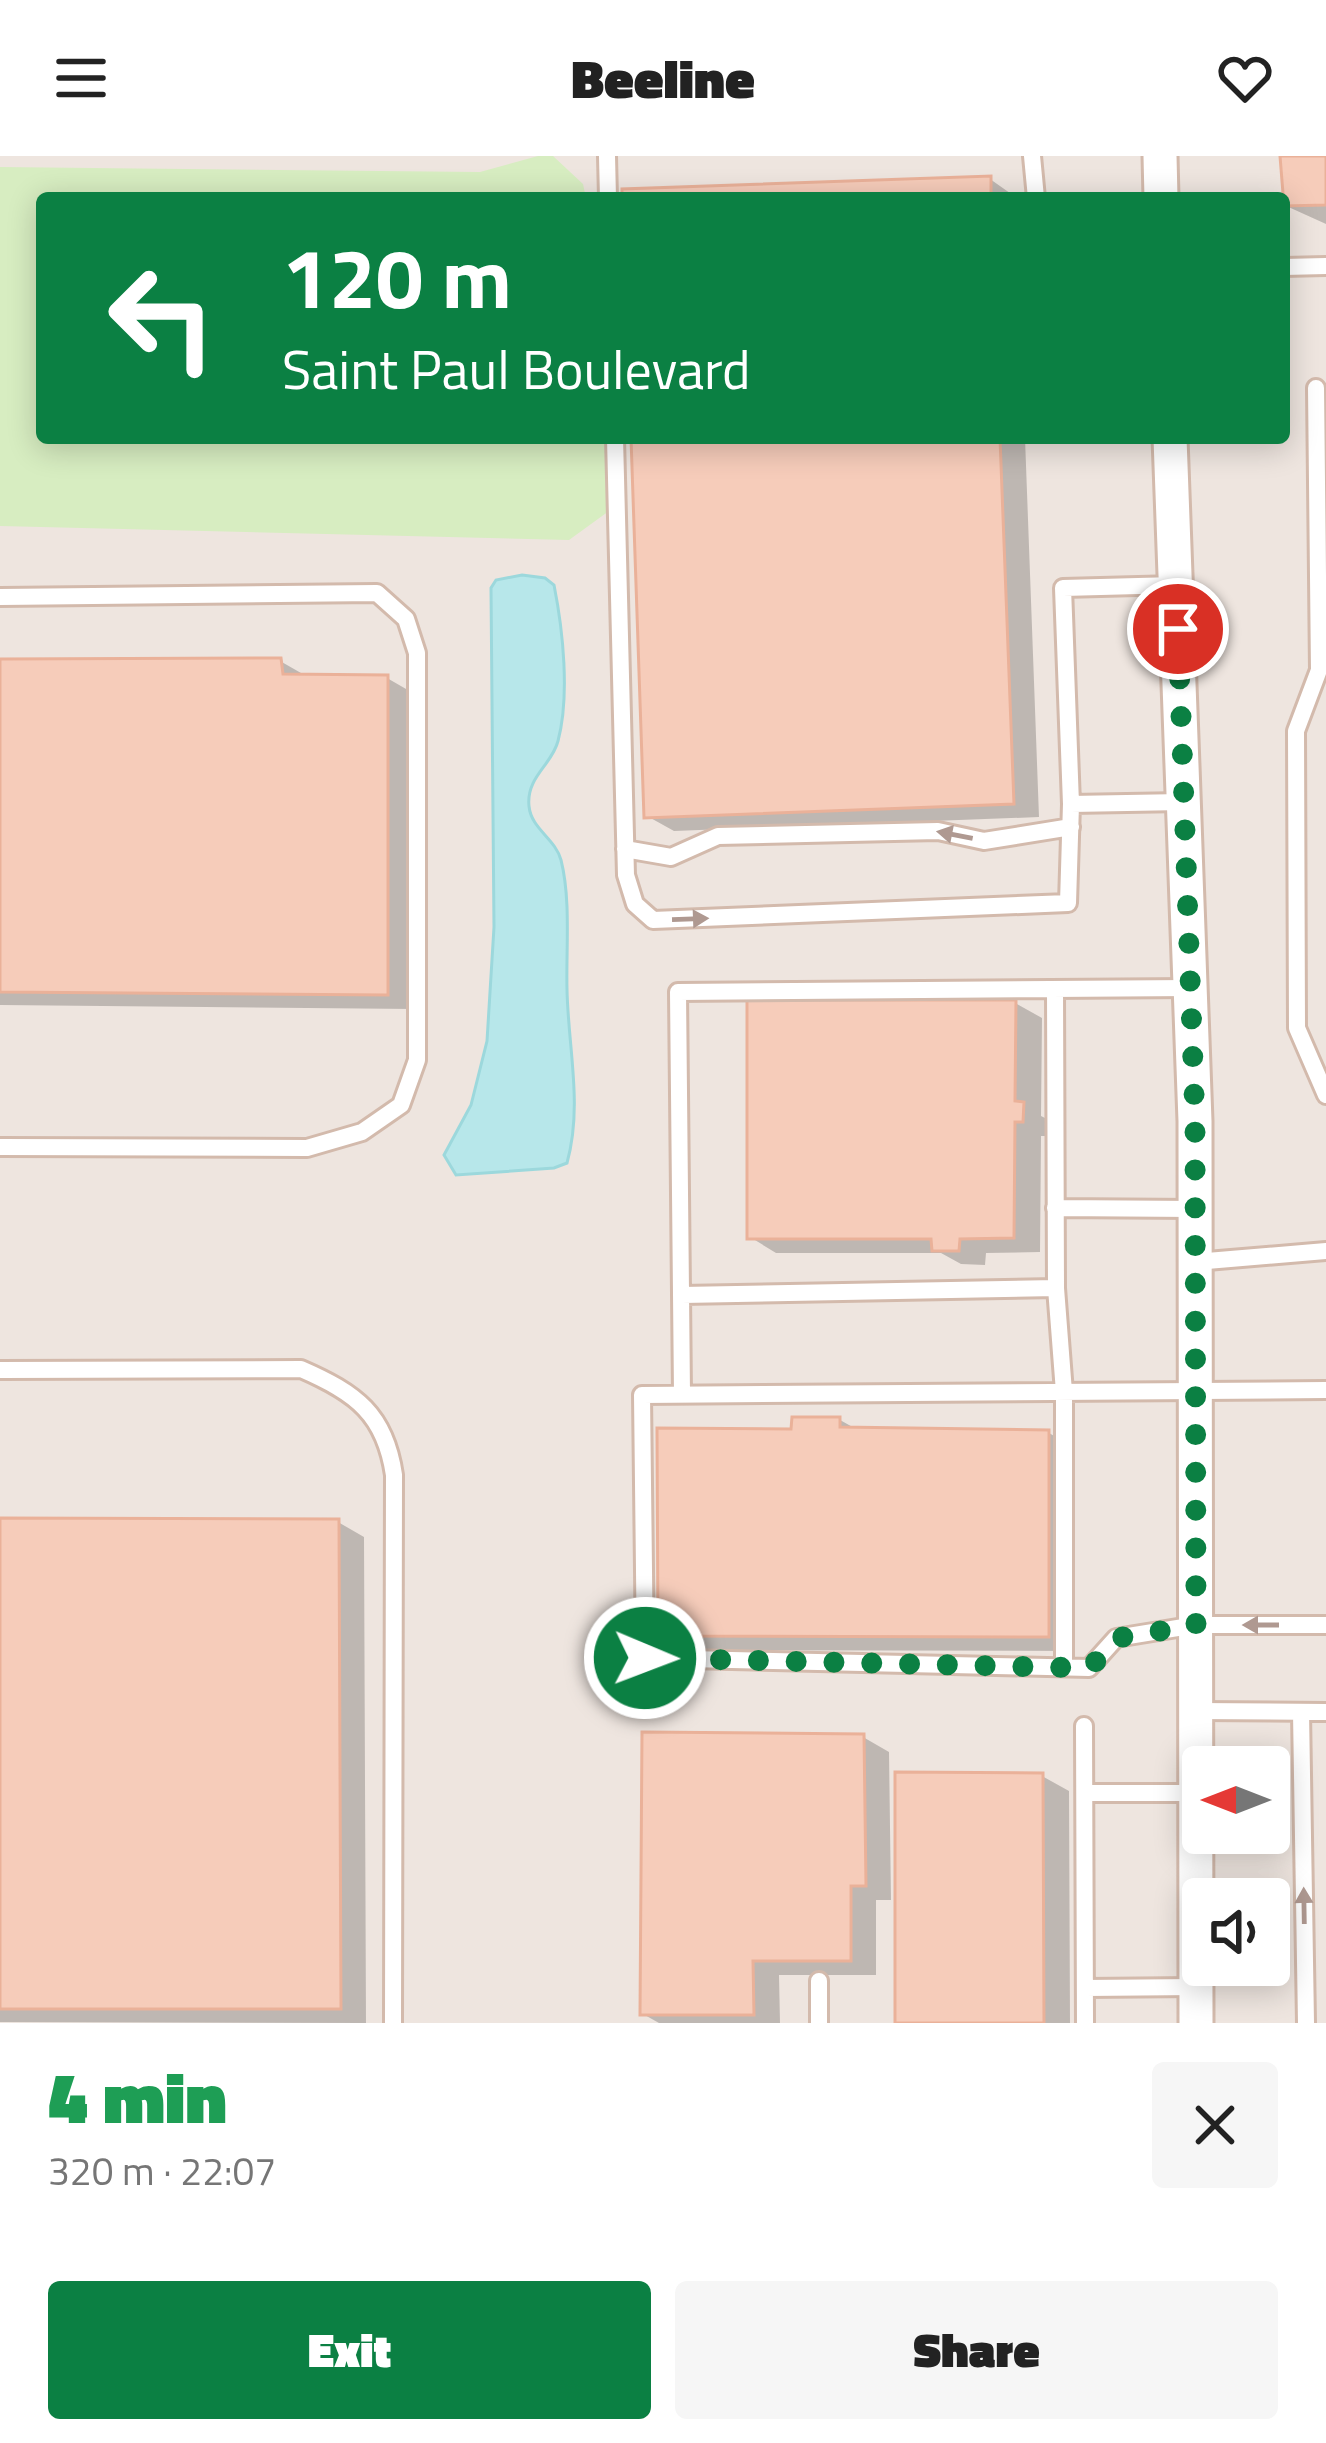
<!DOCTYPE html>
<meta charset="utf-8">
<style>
:root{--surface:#fff;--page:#f6f6f6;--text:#222;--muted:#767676;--accent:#0b8043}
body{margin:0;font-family:"Titillium Web",sans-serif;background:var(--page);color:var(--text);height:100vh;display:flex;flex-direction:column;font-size:45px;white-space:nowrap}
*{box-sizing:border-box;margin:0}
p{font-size:39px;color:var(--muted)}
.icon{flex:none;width:66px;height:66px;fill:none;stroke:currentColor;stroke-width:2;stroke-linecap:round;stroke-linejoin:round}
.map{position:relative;height:1867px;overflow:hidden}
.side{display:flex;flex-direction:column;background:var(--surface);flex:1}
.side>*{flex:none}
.guide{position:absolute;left:36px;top:36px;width:1254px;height:252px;border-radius:12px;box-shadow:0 6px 30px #0003;background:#0b8043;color:#fff;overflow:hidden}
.needle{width:78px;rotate:270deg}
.tools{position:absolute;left:1182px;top:1590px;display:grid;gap:24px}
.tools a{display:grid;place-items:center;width:108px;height:108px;border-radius:12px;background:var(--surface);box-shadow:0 6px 30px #0003;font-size:60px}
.pin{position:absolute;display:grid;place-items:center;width:102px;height:102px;color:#fff;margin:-51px;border:6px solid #fff;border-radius:50%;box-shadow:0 3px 12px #0007}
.me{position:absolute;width:132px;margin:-66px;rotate:91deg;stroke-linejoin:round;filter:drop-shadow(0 0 9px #0008)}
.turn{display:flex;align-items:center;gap:42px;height:252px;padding:0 48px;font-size:54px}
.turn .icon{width:156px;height:156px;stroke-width:2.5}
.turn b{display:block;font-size:84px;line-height:102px}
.round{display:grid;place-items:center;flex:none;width:126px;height:126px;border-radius:12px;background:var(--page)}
.head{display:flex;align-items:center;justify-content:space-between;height:204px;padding:0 48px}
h1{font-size:72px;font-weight:800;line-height:90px;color:#1e9e55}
.action{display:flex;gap:24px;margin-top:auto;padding:24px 48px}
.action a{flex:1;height:138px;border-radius:12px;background:var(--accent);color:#fff;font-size:48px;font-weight:800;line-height:138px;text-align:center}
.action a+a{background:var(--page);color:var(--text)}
header{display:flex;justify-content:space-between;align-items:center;height:156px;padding:0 48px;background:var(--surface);font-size:54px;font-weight:800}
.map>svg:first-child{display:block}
</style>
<header><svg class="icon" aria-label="menu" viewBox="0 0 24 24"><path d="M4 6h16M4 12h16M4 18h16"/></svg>Beeline<svg class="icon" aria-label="heart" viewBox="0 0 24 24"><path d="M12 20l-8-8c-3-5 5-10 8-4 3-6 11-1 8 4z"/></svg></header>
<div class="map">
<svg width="1326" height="1867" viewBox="0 0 1326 1867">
<rect width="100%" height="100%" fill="#fef2e4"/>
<!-- industrial -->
<path fill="#eee5df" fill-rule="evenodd" d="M0 0H1326V1867H0ZM42 42H1284V282H42ZM1203 1611H1269V1677H1203ZM1203 1743H1269V1809H1203Z"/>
<!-- green -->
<path fill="#d7edc1" d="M538 0H553L583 28 586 42H42V282H608L609 355 569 384 0 370V11L480 16Z"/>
<!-- water -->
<path fill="#b7e7ea" stroke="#9cd8dc" stroke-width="3" d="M522 419 545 422 554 429C563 474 570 540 558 585 552 609 526 621 529 650 531 673 555 682 561 704 571 744 566 793 567 833 568 892 583 949 567 1007L554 1012 456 1019 444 999 471 949 487 885 494 771 491 432 496 424Z"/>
<!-- shadow -->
<path fill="#0003" d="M1283 0H1326V68L1284 49Z
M990 23 1017 42H625Z
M634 282H1025L1039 661 674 675 647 660Z
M280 505 308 521 387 522 413 537V853L0 849V506Z
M1015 847 1042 862 1041 960 1049 964V980H1041L1040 1096 986 1097 985 1109 961 1108 941 1097H776L750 1081Z
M840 1264 858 1274 1049 1277 1075 1292V1495L687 1494 661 1478 794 1276Z
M0 1365 338 1366 364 1381 366 1867 0 1866Z
M863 1581 889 1596 891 1744H876V1819H779L780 1867H659L643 1858Z
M1042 1620 1069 1635 1070 1867H898Z"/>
<!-- building -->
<path fill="#f6ccba" stroke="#eab199" stroke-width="3" d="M1280 0H1326V49L1284 50Z
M991 20V42H622V33Z
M631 282H1000L1014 648 644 662Z
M281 502 283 518 388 519V839L0 836V503Z
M747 844H1016L1015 945 1024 946 1023 966H1015L1014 1082 960 1083 959 1095H932L931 1083H747Z
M792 1261H840V1271L1049 1274V1481L658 1480 657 1272 791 1273Z
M0 1362 339 1363 341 1853H0Z
M642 1576 864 1578 866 1730H851V1805H753L754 1859H640Z
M895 1616 1043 1617 1044 1867H895Z"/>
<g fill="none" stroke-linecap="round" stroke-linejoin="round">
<!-- service casing -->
<g stroke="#d3baac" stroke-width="22">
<path id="service" d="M607 0 608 42
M1032 0 1036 42
M1284 111 1326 110
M1316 232 1319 514 1296 575 1297 872 1326 939
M615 282 626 719 635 748 653 764 1068 747 1071 648
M1176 429 1063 432 1071 648 1183 646
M0 441 377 437 406 463 417 497V904L401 949 362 976 307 992 0 991
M625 693 671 701 718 680 938 675 984 685 1071 671
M1055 1052 1195 1053
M1195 1106 1326 1095
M1056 1132 1064 1236V1511
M682 1139 1056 1132 1055 833
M0 1214 301 1213C356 1237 385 1258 394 1319L393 1867
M1326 1234 642 1239 645 1502 1089 1512 1116 1482 1196 1469H1326
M682 1238 678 836 1190 832
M1196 1555 1326 1556
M1301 1556 1306 1867
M1084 1570 1085 1867
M1087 1637H1196
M1085 1832 1196 1831
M819 1867V1825"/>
</g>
<!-- minor casing -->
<g stroke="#d3baac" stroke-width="39">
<path id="minor" d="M1160 0 1161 42
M1170 282 1195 965 1196 1867"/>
</g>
<!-- service -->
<use href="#service" stroke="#fff" stroke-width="16"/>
<!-- minor -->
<use href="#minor" stroke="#fff" stroke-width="33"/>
</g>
<!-- one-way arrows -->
<defs><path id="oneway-solid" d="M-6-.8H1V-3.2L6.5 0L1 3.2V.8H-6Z" transform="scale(3)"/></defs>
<g fill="#af9991">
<use href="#oneway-solid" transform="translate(955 679) rotate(-169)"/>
<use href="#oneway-solid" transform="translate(690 763) rotate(-2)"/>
<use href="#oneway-solid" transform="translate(1261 1469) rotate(180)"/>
<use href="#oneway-solid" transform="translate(1304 1750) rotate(-91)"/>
</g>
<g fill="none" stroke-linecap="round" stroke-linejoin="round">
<!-- route -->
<path stroke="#0b8043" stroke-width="21" stroke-dasharray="0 37.8" d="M645 1502 1090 1512 1117 1482 1196 1469 1195 965 1178 473"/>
</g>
</svg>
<div class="tools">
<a><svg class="needle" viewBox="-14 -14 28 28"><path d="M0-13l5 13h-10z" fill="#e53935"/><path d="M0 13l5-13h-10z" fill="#767676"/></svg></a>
<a><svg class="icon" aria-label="sound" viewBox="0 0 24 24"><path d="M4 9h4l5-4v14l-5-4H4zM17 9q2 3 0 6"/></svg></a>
</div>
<div class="pin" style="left:1178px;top:473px;background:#d93025"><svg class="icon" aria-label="arrive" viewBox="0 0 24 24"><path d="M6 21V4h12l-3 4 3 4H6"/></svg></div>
<svg class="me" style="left:645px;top:1502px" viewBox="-20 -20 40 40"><circle r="17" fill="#0b8043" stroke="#fff" stroke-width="3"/><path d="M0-11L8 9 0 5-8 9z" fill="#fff"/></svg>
<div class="guide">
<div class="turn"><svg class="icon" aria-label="left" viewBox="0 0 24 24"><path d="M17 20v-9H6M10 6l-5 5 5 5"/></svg><div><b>120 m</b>Saint Paul Boulevard</div></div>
</div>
</div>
<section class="side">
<div class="head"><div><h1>4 min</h1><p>320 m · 22:07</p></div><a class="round"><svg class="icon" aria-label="close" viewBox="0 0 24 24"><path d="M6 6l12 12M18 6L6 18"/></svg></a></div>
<div class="action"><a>Exit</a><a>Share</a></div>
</section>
